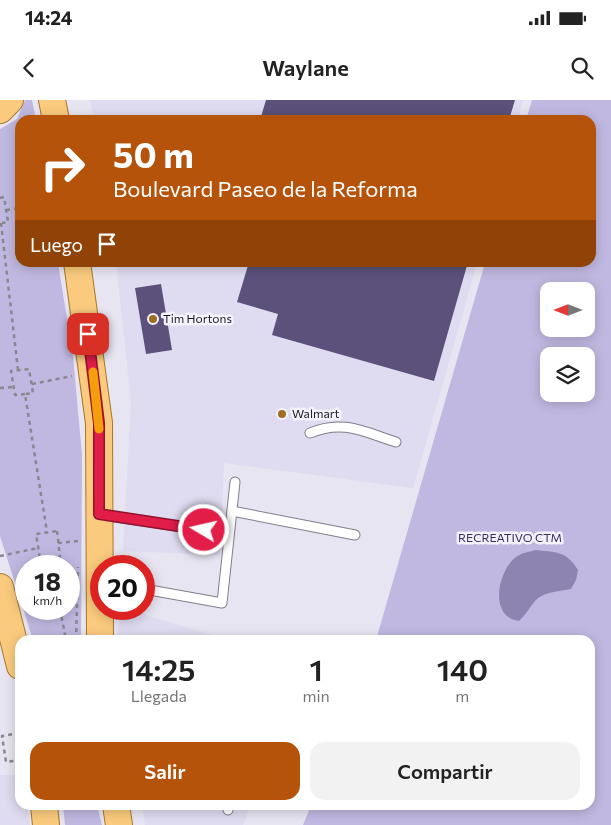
<!DOCTYPE html>
<html lang="es">
<style>
:root{--surface:#fff;--page:#f2f2f2;--text:#222;--muted:#767676;--accent:#b45309}
body{margin:0;font-family:Commissioner,sans-serif;background:var(--page);color:var(--text);height:100vh;display:flex;flex-direction:column;font-size:19px;white-space:nowrap}
*{box-sizing:border-box;margin:0}
p{font-size:16px;color:var(--muted)}
.icon{flex:none;width:28px;height:28px;fill:none;stroke:currentColor;stroke-width:2;stroke-linecap:round;stroke-linejoin:round}
.map{position:relative;flex:1;overflow:hidden}
.panel{position:absolute;left:15px;top:535px;width:580px;height:175px;display:flex;flex-direction:column;background:var(--surface);border-radius:15px;box-shadow:0 2px 12px #0003}
.panel>*{flex:none}
.hud{position:absolute;left:15px;top:15px;width:581px;height:152px;border-radius:15px;box-shadow:0 2px 12px #0003;background:#b45309;color:#fff;overflow:hidden}
.needle{width:32px;rotate:270deg}
.fabs{position:absolute;left:540px;top:182px;display:grid;gap:10px}
.fabs a{display:grid;place-items:center;width:55px;height:55px;border-radius:10px;background:var(--surface);box-shadow:0 2px 12px #0003;font-size:25px}
.speed{position:absolute;left:15px;top:455px;display:flex;gap:10px;font-size:25px;font-weight:700;text-align:center}
.speed>*{display:grid;place-content:center;width:65px;height:65px;border-radius:50%;background:var(--surface);box-shadow:0 2px 12px #0003;line-height:1}
.speed small{font-size:12px;font-weight:400}
.speed .limit{border:8px solid #d22;background:#fff;color:#111}
.pin{position:absolute;display:grid;place-items:center;width:42px;height:42px;color:#fff;margin:-21px;border-radius:10px;box-shadow:0 2px 8px #0006}
.me{position:absolute;width:55px;margin:-28px;rotate:279deg;stroke-linejoin:round;filter:drop-shadow(0 0 4px #0008)}
.turn{display:flex;align-items:center;gap:18px;height:105px;padding:0 15px;font-size:22px}
.turn .icon{width:65px;height:65px;stroke-width:2.5}
.turn b{display:block;font-size:35px;line-height:42px}
.then{display:flex;align-items:center;height:48px;padding:0 15px;background:#0003;gap:10px;font-size:19px}
.eta{display:flex;justify-content:space-evenly;align-items:center;height:85px;text-align:center}
.eta b{font-size:30px;font-weight:600;line-height:35px}
.cta{display:flex;gap:10px;margin-top:auto;padding:10px 15px}
.cta a{flex:1;height:58px;border-radius:15px;background:var(--accent);color:#fff;font-size:20px;font-weight:600;line-height:58px;text-align:center}
.cta a+a{background:var(--page);color:var(--text)}
.status{display:flex;justify-content:space-between;align-items:center;height:35px;padding:0 25px;background:var(--surface);direction:ltr}
.status svg{height:14px;fill:currentColor}
header{display:flex;justify-content:space-between;align-items:center;height:65px;padding:0 15px;background:var(--surface);font-size:22px;font-weight:600}
.map>svg:first-child{display:block}
</style>
<div class="status"><b>14:24</b><svg viewBox="0 0 49 12"><path d="M0 12V9h3v3zM5 12V6h3v6zM10 12V3h3v9zM15 12V0h3v12zM26 1h20v11H26zM47 4h2v5h-2z"/></svg></div>
<header><svg class="icon" aria-label="back" viewBox="0 0 24 24"><path d="M15 5l-7 7 7 7"/></svg>Waylane<svg class="icon" aria-label="search" viewBox="0 0 24 24"><circle cx="10" cy="10" r="6"/><path d="M15 15l6 6"/></svg></header>
<div class="map">
<svg width="611" height="725" viewBox="0 0 611 725">
<rect width="100%" height="100%" fill="#e7e5f2"/>
<!-- built -->
<path fill="#dfdbf0" d="M90 0H523L518 20H94Z
M116 163H477L413 388 224 363 220 455 123 451 131 302Z
M121 509H125L229 540H117Z
M0 675H20V705H27L30 725H0Z
M142 705H251L243 725H145Z"/>
<!-- green -->
<path fill="#c0b8e0" fill-rule="evenodd" d="M25 0H32L36 20H20V162L58 163 73 256 82 355 81 540H33L0 436V29L17 19ZM69 466V509H26V466Z
M532 0H611V725H303L311 705H590V540H376L485 163 591 162V20H526ZM549 191H586V229H549ZM549 256H586V294H549Z
M63 705H97L102 725H65Z"/>
<!-- water -->
<path fill="#8e84b2" d="M535 450C555 452 567 451 578 470L576 480 571 489C560 491 547 492 538 498 531 504 527 514 519 521 488 517 498 470 516 457 521 453 529 452 535 450Z"/>
<!-- building -->
<path fill="#5b517b" d="M266 0H515L509 20H260Z
M249 162H468L434 281 272 235 278 214 237 202Z
M161 184 172 250 146 254 135 188Z"/>
<g fill="none" stroke-linecap="round" stroke-linejoin="round">
<!-- service casing -->
<g stroke="#807e8a" stroke-width="11">
<path id="service" d="M310 333C343 319 364 332 396 342
M232 411 355 435
M102 415 204 430
M144 489 222 503 235 382
M228 710 229 705"/>
</g>
<!-- primary casing -->
<g stroke="#aa7725" stroke-width="28">
<path id="primary" d="M52 0 56 20
M0 10 10 0
M77 162 99 323 100 540
M0 487 20 566
M44 705 46 725
M116 705 119 725"/>
</g>
<!-- path -->
<path stroke="#898790" stroke-width="2.5" stroke-dasharray="4 4" stroke-linecap="butt" d="M0 98 4 97 8 122 2 123
M6 110 20 108
M1 123 18 270
M32 284 72 276
M0 288 13 287
M25 294 15 295 11 271 29 269 33 293 25 294 47 432
M57 431 60 457 40 459 36 434Z
M58 443 79 441
M0 456 38 448
M50 458 52 466
M60 509 66 540
M64 540H71
M76 540 78 467
M20 633 2 636 6 662 20 660"/>
<!-- service -->
<use href="#service" stroke="#fff" stroke-width="9"/>
<!-- primary -->
<use href="#primary" stroke="#facb7e" stroke-width="26"/>
</g>
<g fill="none" stroke-linecap="round" stroke-linejoin="round">
<!-- route casing -->
<g stroke="#92132f" stroke-width="12">
<path id="route" d="M88 234 99 323V414L204 430"/>
</g>
<!-- route -->
<use href="#route" stroke="#e11d48" stroke-width="9"/>
<!-- slow -->
<path stroke="#f59e0b" stroke-width="9" d="M93 272 99 329"/>
</g>
<!-- markers -->
<g fill="#9e6d21" stroke="#f4f3fd" stroke-width="2">
<circle cx="153" cy="219" r="5"/>
<circle cx="282" cy="314" r="5"/>
</g>
<g text-anchor="middle" stroke-width="5" stroke-linejoin="round" paint-order="stroke">
<!-- poi labels -->
<g font-size="12" fill="#1b1a1f" stroke="#f4f3fd" text-anchor="start">
<text x="163" y="223">Tim Hortons</text>
<text x="292" y="318">Walmart</text>
</g>
<!-- park labels -->
<g font-size="12" fill="#3c2b65" stroke="#f4f3fd">
<text x="510" y="442">RECREATIVO CTM</text>
</g>
</g>
</svg>
<div class="fabs">
<a><svg class="needle" viewBox="-14 -14 28 28"><path d="M0-13l5 13h-10z" fill="#e53935"/><path d="M0 13l5-13h-10z" fill="#767676"/></svg></a>
<a><svg class="icon" aria-label="layers" viewBox="0 0 24 24"><path d="M12 4l9 5-9 5-9-5zM3 14l9 5 9-5"/></svg></a>
</div>
<div class="speed"><div>18<small>km/h</small></div><div class="limit">20</div></div>
<div class="pin" style="left:88px;top:234px;background:#d93025"><svg class="icon" aria-label="arrive" viewBox="0 0 24 24"><path d="M6 21V4h12l-3 4 3 4H6"/></svg></div>
<svg class="me" style="left:204px;top:430px" viewBox="-20 -20 40 40"><circle r="17" fill="#e11d48" stroke="#fff" stroke-width="3"/><path d="M0-11L8 9 0 5-8 9z" fill="#fff"/></svg>
<div class="hud">
<div class="turn"><svg class="icon" aria-label="right" viewBox="0 0 24 24"><path d="M7 20v-9h11M14 6l5 5-5 5"/></svg><div><b>50 m</b>Boulevard Paseo de la Reforma</div></div>
<div class="then">Luego<svg class="icon" aria-label="arrive" viewBox="0 0 24 24"><path d="M6 21V4h12l-3 4 3 4H6"/></svg></div>
</div>
<section class="panel">
<div class="eta">
<div><b>14:25</b><p>Llegada</p></div>
<div><b>1</b><p>min</p></div>
<div><b>140</b><p>m</p></div>
</div>
<div class="cta"><a>Salir</a><a>Compartir</a></div>
</section>
</div>
